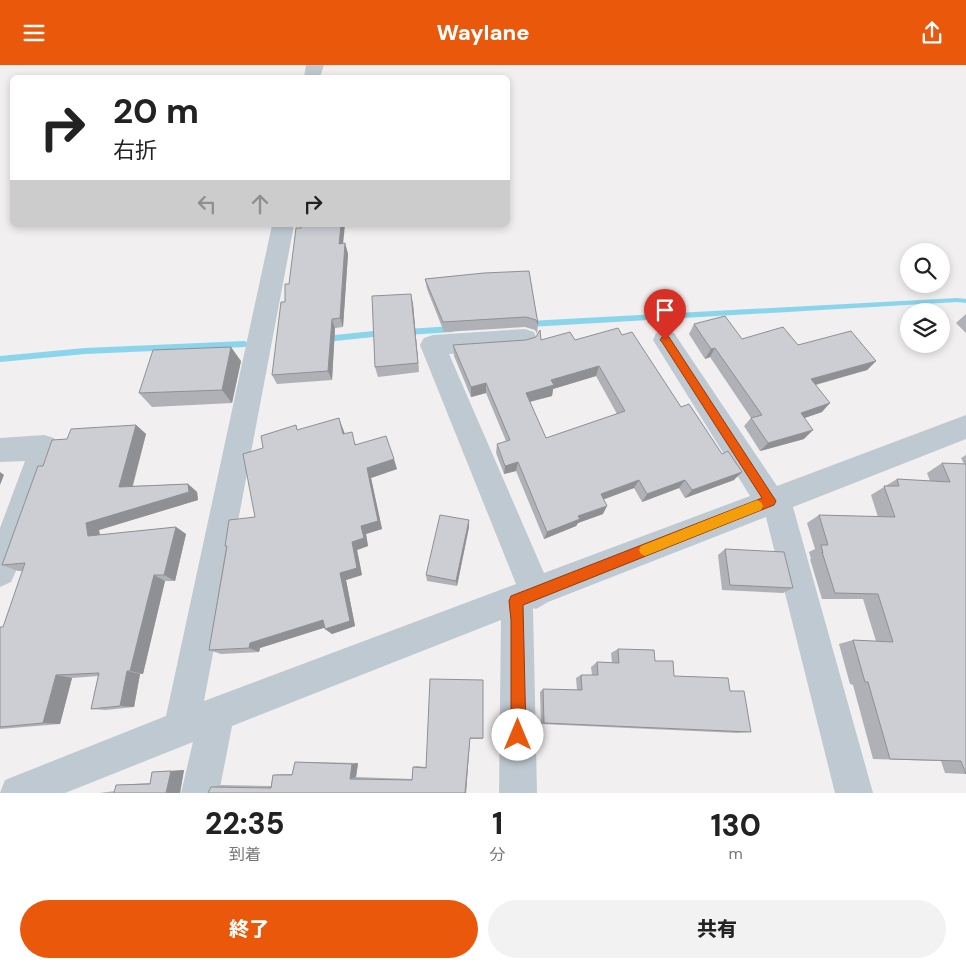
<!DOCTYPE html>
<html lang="ja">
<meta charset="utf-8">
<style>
:root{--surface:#fff;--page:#f2f2f2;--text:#222;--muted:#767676;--accent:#ea580c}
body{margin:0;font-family:"DM Sans","Noto Sans JP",sans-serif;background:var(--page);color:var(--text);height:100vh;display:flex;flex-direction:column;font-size:19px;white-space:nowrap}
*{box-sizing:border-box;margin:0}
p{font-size:16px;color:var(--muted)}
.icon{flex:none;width:28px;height:28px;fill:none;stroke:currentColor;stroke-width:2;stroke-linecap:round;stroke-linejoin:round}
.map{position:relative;height:728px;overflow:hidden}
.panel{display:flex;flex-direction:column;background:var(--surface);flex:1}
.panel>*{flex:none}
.hud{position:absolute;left:10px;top:10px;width:500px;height:152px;border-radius:8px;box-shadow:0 2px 8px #0003;background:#fff;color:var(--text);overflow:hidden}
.buttons{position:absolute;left:900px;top:178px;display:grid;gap:10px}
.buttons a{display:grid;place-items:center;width:50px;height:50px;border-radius:50%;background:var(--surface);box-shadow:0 2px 8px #0003;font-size:25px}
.pin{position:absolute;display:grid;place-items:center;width:42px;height:42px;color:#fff;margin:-51px -21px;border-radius:50% 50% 50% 0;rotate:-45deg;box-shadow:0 0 5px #0007}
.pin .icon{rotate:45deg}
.me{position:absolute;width:55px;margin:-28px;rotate:0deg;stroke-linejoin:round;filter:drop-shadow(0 0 4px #0008)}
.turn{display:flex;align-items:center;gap:18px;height:105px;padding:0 20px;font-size:22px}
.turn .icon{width:65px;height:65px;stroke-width:2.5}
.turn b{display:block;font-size:35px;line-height:42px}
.lanes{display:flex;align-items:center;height:48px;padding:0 20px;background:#0003;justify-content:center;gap:25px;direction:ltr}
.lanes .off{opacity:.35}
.eta{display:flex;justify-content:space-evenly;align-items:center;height:85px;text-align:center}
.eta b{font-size:30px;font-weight:800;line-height:35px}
.action{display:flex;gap:10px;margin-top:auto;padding:10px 20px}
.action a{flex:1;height:58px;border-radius:30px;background:var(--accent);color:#fff;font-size:20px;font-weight:800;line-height:58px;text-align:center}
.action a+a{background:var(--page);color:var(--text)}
header{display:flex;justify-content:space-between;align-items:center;height:65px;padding:0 20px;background:var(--accent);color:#fff;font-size:22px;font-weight:800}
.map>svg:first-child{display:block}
</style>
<header><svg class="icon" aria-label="menu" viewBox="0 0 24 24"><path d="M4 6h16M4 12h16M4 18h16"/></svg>Waylane<svg class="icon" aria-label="share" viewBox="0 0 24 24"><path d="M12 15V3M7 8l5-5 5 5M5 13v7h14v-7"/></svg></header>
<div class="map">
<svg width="966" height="728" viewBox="0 0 966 728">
<rect width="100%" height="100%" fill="#f1efef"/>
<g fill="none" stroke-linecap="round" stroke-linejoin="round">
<!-- stream -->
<path fill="#8ad4ec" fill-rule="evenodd" d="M957 233 966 234V238L957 237 529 262 526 259 529 256Z
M453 261 456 264 453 267 407 270 404 267 407 264Z
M383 265 386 268 383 271 325 277 322 274 325 271Z
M245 276 248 279 245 282 85 289 0 297V291L85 283Z"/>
<!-- minor -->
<path fill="#bfc9d1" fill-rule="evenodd" d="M306 0H324L320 12H304Z
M272 160H294L204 636 516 519 420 280 424 273 433 270 525 264 534 267 537 274 534 281 525 284 449 289 544 508 750 431 653 275 656 268 665 265 674 268 777 421 966 350V374L793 442 873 728H835L766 452 548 537 536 544 533 543 537 728H499L501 555 232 661 219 728H181L193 677 65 728H0L5 715 166 651Z
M44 370 54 373 58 382 16 506 11 517 0 522V463L25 396 0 397V373Z"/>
</g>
<!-- wall -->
<path fill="#afb1b6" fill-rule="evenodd" d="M343 178H345L348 189 343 262 335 263 332 315 277 319 272 310 289 219Z
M529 206 538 259 537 269 535 265 525 262 444 267 427 224 425 214Z
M413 239 419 307 378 312 375 302Z
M966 249V268L956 258Z
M694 259 742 274 798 280 876 296 867 305 816 320 822 347 804 353V374L760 386 744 361 751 353 710 292 705 294 689 269Z
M622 270 681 342 734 415 685 433 679 423 642 437 634 423 603 434V449L578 458 576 461 544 474 516 406 504 409 496 388 497 379 506 376 486 328 471 332 454 291 453 280 541 275H575ZM596 311 617 349 546 373 530 337 552 331 553 324Z
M241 296 232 338 152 342 139 328Z
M136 360 146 369 133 421 188 419 197 427 198 435 99 465 100 470 176 462 186 469 175 516H165L143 609H140L134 642 106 645 91 644 98 611 72 613 60 659 0 664V562H3L23 506H18L2 500 43 401Z
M343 364 345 369 357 380 397 404 371 413 382 464 366 469 368 481 357 485 362 510 346 515 355 561 332 569 325 564V562L260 583 259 587 221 589 209 585 226 482 225 481 255 452 263 383 298 365Z
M966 390V709L945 708 941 696 873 694 853 620 850 619 839 579 853 575 876 576 863 534H822L810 494H811L809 487 815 484 807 458 819 450 878 452 871 430 897 414 930 416 927 408 942 398 964 399 961 393Z
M469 455V462L457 521 427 516 426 510Z
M725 484 793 523 783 528 722 525 718 490Z
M618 584 655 596 674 611 730 626 751 667 738 668 541 659 540 627 543 624 577 625 576 613 581 610H592L591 602 597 597 612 598 611 588Z
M483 615V674H470L466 728H208L211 722 222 720 271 721 273 710 282 709H292L295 697H303L358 698 356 712 412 714 413 702 416 701 426 702Z
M184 705 180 728H100L115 726 116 720 150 718 152 707Z"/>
<!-- shaded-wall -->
<path fill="#8f9094" d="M341 160H345L342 189 339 179Z
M345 178 348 189 343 262 340 253Z
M411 229 413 239 419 307 418 298Z
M332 254 335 263 332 315 328 306Z
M231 282 241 296 232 338 222 325Z
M715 283 710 292 705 294 711 284Z
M876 296 867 305 803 323 811 314Z
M599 301 596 311 553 324 552 331 524 338 526 328 551 315Z
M486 318V328L471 332V322Z
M830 338 822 347 793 357 801 348Z
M339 353 343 364 348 380 343 369Z
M136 360 146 369 130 430 119 422Z
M813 365 804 374 760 386 768 378Z
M394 394 397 404 371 413 382 464 366 469 368 481 357 485 362 510 346 515 355 561 332 569 325 564 340 508 352 477 361 461 367 403Z
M518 397 516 406 504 409 505 401Z
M0 407 4 410 0 420Z
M742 407 734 415 685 433 692 425Z
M639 415 634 423 597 437 601 429Z
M685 415 679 423 642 437 647 429Z
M188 419 197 427 198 435 99 465 101 478 88 471 86 458Z
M607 441 603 449 578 458 576 461 544 474 547 467 578 451Z
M469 455V462L457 521 456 516Z
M176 462 186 469 175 516 164 510Z
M154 510 165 516 143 609 130 606Z
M323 555 330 561 260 583 259 587 249 583 250 578Z
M127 606 140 609 134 642 120 641Z
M56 610 72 613 60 659 43 658Z
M470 673 466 728H465Z
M358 698 356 712 350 714 352 699Z
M184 705 180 728H166L171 706Z"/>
<!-- building -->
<path fill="#ccced4" stroke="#8f9094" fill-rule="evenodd" d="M301 160H341L339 179 345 178 340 253 332 254 328 306 272 310 281 237H285V219H289L296 163H301Z
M529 206 538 259 536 255 526 252 443 257 425 214 484 208Z
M411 229 418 298 375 302 372 231Z
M725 251 742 274 783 262 798 280 851 266 876 296 811 314 830 338 801 348 813 365 768 378 751 353 762 350 715 283 711 284 694 259Z
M618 263 622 270 632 267 681 342 689 339 722 389 728 386 742 407 692 425 685 415 647 429 639 415 601 429 607 441 578 451 580 454 547 467 518 397 505 401 497 379 510 375 486 318 471 322 453 280 526 275 536 272 540 265 541 275 570 267 575 275ZM599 301 625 346 546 373 526 328 554 320 551 315Z
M231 282 222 325 139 328 153 285Z
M339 353 343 369 352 367 355 380 386 371 394 394 367 403 378 456 361 461 364 473 352 477 357 503 340 508 350 556 325 564 323 555 250 578 249 583 209 585 227 481H225L229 455 255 452 243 389 263 383 261 371 296 360 297 365Z
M136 360 119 422 188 419 189 427 86 458 88 471 176 462 164 510H154L130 606H127L120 641 91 644 99 608 56 610 43 658 0 662V562H3L25 498 2 500 38 401H43L52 375 67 374 71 364Z
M942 398 966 399V709L961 696 890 694 868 617H865L853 575 893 577 878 529 835 528 822 487 823 488 821 480H828L819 450 895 452 884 421H899L897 414 950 417Z
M440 450 469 455 456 516 426 510Z
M725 484 784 487 793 523 730 520Z
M618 584 654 585 655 596H673L674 611 728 613 730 626H744L751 667 544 658 543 624 582 625 581 610H598L597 597 619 598Z
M430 614 483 615V673H470L465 728H208L211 722 271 723 273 710H292L295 697 352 699 350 714 412 715 413 702 426 703Z
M171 706 166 728H114L116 720 150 719 152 707Z"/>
<!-- route -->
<path fill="#ea580c" stroke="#983908" d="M665 271 669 272 776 436 774 440 523 540 526 670 524 676 518 678 513 676 511 670V555L509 536 511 531 762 433 662 277 660 275 662 272Z"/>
<!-- slow -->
<path fill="#f59e0b" d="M757 435 761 437 763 441 761 445 645 491 641 489 639 485 641 481Z"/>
</svg>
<div class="buttons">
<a><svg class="icon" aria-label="search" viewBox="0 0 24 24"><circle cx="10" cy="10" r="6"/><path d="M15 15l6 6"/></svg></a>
<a><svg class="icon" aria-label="layers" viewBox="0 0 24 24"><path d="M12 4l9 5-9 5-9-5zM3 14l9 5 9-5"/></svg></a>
</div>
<div class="pin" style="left:665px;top:275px;background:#d93025"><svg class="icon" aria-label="arrive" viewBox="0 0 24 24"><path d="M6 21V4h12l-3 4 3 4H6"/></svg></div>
<svg class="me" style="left:518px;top:670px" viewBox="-20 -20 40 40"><circle r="19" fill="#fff"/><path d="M0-13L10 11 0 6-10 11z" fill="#ea580c"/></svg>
<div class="hud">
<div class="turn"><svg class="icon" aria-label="right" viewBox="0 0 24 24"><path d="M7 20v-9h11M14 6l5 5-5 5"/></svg><div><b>20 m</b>右折</div></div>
<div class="lanes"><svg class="icon off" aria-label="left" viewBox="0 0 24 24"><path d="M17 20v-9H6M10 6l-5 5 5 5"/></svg><svg class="icon off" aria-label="ahead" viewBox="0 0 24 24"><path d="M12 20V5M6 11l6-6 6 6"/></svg><svg class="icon" aria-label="right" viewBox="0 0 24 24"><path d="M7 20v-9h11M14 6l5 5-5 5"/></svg></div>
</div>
</div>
<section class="panel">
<div class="eta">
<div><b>22:35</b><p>到着</p></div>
<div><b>1</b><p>分</p></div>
<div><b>130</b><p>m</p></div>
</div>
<div class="action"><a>終了</a><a>共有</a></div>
</section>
